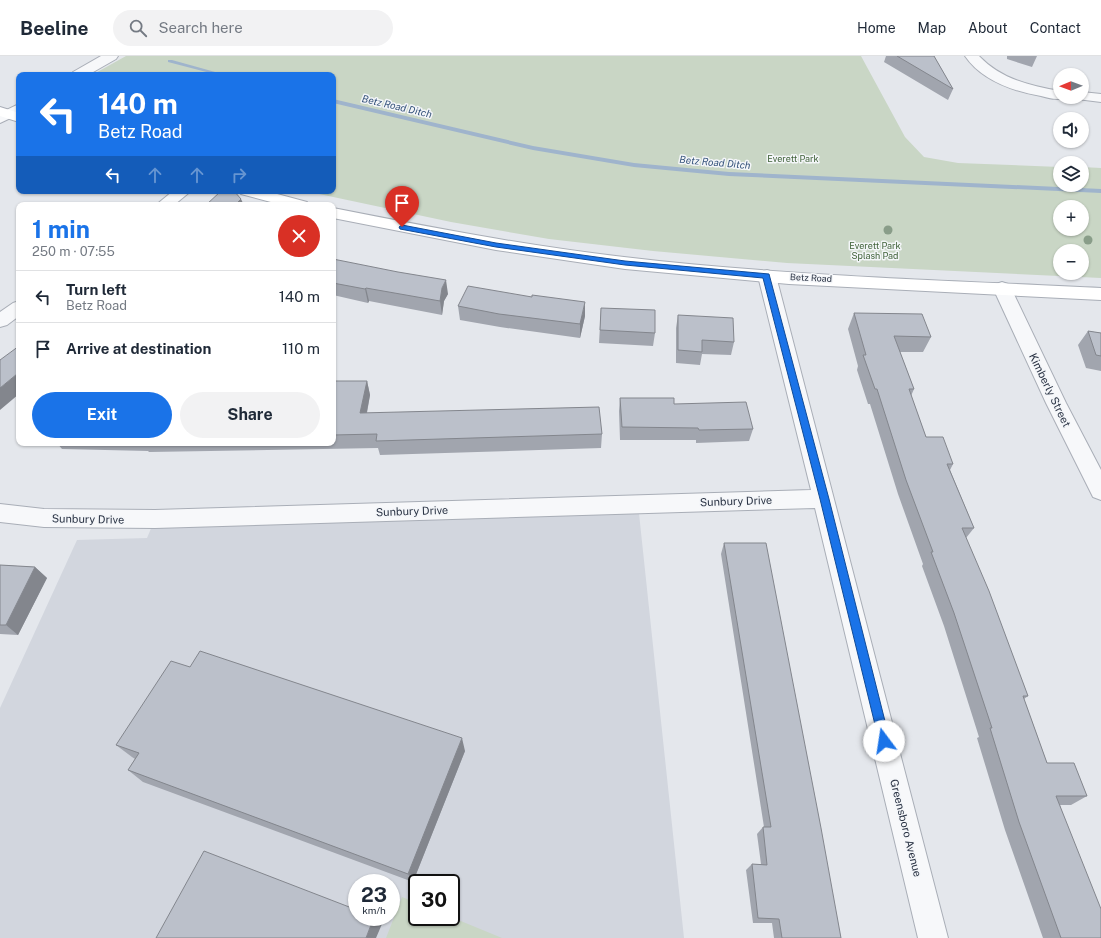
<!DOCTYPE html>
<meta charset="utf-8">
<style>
:root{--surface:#fff;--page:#f2f2f3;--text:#1f2937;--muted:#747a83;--line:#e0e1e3;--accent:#1a73e8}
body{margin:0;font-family:"Public Sans",sans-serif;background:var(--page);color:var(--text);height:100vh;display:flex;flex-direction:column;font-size:15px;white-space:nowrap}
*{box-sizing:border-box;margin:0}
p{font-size:13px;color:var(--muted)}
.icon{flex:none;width:22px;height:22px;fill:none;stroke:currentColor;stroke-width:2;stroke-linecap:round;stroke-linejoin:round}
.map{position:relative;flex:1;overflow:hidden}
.side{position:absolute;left:16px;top:146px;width:320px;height:244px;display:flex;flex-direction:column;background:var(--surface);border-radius:8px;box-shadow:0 1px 3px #0004}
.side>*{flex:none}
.hud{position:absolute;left:16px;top:16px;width:320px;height:122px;border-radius:8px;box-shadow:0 1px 3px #0004;background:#1a73e8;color:#fff;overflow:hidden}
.needle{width:26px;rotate:269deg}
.controls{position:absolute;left:1053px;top:12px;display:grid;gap:8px}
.controls a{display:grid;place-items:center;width:36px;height:36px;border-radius:50%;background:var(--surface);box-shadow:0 1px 3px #0004;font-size:20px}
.speed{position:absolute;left:348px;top:818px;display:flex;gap:8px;font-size:20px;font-weight:700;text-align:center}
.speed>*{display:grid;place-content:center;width:52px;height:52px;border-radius:50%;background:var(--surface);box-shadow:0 1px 3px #0004;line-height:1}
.speed small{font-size:10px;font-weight:400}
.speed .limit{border:2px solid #111;border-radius:6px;background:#fff;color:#111}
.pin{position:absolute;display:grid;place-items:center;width:34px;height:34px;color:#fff;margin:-41px -17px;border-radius:50% 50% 50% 0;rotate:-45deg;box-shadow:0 0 4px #0007}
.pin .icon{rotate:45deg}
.me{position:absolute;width:44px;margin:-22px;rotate:346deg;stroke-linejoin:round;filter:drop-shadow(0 0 3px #0008)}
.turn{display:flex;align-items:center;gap:14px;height:84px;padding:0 16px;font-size:18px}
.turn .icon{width:52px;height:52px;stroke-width:2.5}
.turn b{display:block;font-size:28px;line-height:34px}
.lanes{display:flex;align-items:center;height:38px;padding:0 16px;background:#0003;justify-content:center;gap:20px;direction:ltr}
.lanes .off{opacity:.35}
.round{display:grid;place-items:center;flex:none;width:42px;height:42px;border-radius:21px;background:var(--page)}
.summary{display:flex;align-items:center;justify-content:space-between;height:68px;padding:0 16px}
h1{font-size:24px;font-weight:700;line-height:30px;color:var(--accent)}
.primary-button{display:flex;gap:8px;margin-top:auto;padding:8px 16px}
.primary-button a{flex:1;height:46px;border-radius:24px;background:var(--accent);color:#fff;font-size:16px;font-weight:700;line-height:46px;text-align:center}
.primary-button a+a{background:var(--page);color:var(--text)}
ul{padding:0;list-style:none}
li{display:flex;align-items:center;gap:12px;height:52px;padding:0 16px;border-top:1px solid var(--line)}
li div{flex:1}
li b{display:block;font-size:15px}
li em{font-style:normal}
header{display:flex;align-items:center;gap:24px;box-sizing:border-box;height:56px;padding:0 20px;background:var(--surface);border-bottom:1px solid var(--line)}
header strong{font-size:19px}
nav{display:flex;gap:22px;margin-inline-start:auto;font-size:14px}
.search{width:280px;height:36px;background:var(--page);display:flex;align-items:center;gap:10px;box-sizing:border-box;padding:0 14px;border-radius:22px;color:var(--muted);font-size:15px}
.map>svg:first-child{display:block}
</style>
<header>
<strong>Beeline</strong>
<div class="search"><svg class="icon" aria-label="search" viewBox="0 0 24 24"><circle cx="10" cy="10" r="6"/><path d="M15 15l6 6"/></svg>Search here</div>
<nav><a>Home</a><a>Map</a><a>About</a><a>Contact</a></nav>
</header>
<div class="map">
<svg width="1101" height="882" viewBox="0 0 1101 882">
<rect width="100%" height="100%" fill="#e4e7ec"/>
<!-- built -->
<path fill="#d2d6de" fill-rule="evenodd" d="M638 448 684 882H0V652L77 484 147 482 155 463ZM357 827H391V861H357ZM417 827H451V861H417Z"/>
<!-- green -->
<path fill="#c9d6c5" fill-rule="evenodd" d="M126 0H861L905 81 924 101 958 107 1060 111V129H1082V111L1101 112V222L787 207 653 195 549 183 451 166 305 135H333V19H92ZM1060 151H1082V173H1060ZM1060 195H1082V217H1060Z
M402 841 417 847V861H451L502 882H386Z"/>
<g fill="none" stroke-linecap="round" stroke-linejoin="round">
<!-- stream -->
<path fill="#9fb4cc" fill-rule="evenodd" d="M168 4H172L226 19H218L168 6Z
M333 43 533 90 634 107 729 116 1101 133V137L729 120 634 111 533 94 333 47Z"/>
<!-- street casing -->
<g stroke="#a9aeb7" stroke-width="2">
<path id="street" d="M101 0H118L116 3 88 19H71L73 16Z
M965 0H979C1001 23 1030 30 1060 35V41H1066C1059 45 1049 42 1041 40 1013 35 982 25 965 0Z
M1082 36 1101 38V46L1077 43 1076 41H1082Z
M19 48V58L0 67V57Z
M173 135H191L174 149H156Z
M767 214 773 216 776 220 948 882H918L815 452 155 472 44 471 0 466V448L44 453 155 454 811 434 758 220 761 216Z
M1002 226 1008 228 1011 232 1066 347 1101 414V444L1093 441 1046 347 993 232 996 228Z
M19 245V260L7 269 0 271V256L13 247Z"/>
</g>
<!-- secondary casing -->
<g stroke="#a9aeb7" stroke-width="2">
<path id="secondary" d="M0 51 19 57V66L0 60Z
M239 135H266L307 146 309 149H282L241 138Z
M333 152C430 171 526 190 624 201 782 220 942 224 1101 232V244L789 228 625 213 496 194 333 162Z"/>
</g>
<!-- street -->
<use href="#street" fill="#f7f8fa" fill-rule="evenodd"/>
<!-- secondary -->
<use href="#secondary" fill="#fff" fill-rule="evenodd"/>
</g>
<!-- trees -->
<g fill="#899d89">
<circle cx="888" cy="174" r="4.5"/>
<circle cx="1088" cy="184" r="4.5"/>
</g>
<!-- wall -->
<path fill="#a1a5ae" d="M886 0H934L953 33 948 44 884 6Z
M1007 0H1037L1032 11 1007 3Z
M333 203 448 238 444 245 442 259 369 245 368 247 333 239Z
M458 250 585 260 580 282 500 271 460 264Z
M601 252 655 277 653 290 599 287Z
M854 257 931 281 923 296H900L914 333 911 340 926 381 953 408 950 414 974 472 966 482 1028 640 1024 643 1047 707 1087 740 1071 749H1060L1101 882H1043L1005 774 977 682 979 681 944 570 922 510 923 508 898 438 870 348H868L857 314 858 310 848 273Z
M678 259 734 286 731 299 702 298 700 309 676 307V272Z
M1088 275 1101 277V315L1086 312 1078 289Z
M333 325H367L370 339 367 357 602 378 601 392 380 399 378 392 149 396 148 395 62 393 57 387H333Z
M620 342 674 348 753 373 749 385 696 387V384H620L619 355Z
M724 487 841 882H774L772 867H753L746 814 752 808H761L757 778 763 771H764L721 498Z
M0 509 35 511 47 522 18 579 0 578Z
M190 611 465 695 413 826 143 726 128 714 135 703 132 701 116 689Z"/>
<!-- shaded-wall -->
<path fill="#83868d" d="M241 143 244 149H235Z
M446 224 448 238 444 245 442 259 440 245 442 232Z
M366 232 369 245 368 247 365 233Z
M585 246V260L580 282V268Z
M17 318 19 320V338L0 354V332Z
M367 325 370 339 364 371 360 357Z
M35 511 47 522 18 579 6 569Z
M462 682 465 695 413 826 408 818Z
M374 861 382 868 376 882H366Z"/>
<!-- building -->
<path fill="#bbc0ca" stroke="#83868d" d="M897 0H934L953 33Z
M221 135H234L241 143 235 149H206Z
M333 203 398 216 446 224 442 232 440 245 366 232 365 233 333 227Z
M468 230 532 241V239L585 246 580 268 499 258 458 250Z
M601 252 655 254V277L600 274Z
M854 257 922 258 931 281 894 280 914 333H909L926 381H943L953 408H947L974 472H962L989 535 1028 640H1023L1047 707H1074L1087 740H1056L1101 853V882H1061L1019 766 990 672H992L954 557 931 496H933L906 424 877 333H875L863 299H866Z
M678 259 733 262 734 286 702 284V296L678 294Z
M1088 275 1101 277V300L1096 299Z
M19 290V319L17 318 0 332V304Z
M333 325H367L360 357 599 351 602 378 376 385 377 378 333 379Z
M620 342H674V348L746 346 753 373 699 374 698 372 622 371Z
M724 487H766L821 772 841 882H782L779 863 758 862 752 808 767 809 763 771H771Z
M0 509 35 511 6 569H0Z
M200 595 462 682 408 818 128 714 139 697 116 689 171 605 190 611Z
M204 795 357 854V861H374L366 882H156Z"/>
<!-- route -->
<path fill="#1a73e8" stroke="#114b97" d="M402 169 496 187 625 205 769 218 829 443 890 685 888 689 884 690 880 689 879 685 820 443 763 222 625 209 496 191 400 173 399 171Z"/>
<g text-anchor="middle" stroke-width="3" stroke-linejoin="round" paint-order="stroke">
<!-- far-park labels -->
<g font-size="9" fill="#3f6138" stroke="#f4f6f9">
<text x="793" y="106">Everett Park</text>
<text x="875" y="193">Everett Park<tspan x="875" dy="10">Splash Pad</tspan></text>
</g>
<!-- far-street labels -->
<g font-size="9" fill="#2b3445" stroke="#f4f6f9">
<text transform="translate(811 222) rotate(3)" y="3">Betz Road</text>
</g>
<!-- far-water labels -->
<g font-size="10" font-style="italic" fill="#34527a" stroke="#f4f6f9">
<text transform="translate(397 50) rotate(13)" y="4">Betz Road Ditch</text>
<text transform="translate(715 106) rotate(5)" y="4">Betz Road Ditch</text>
</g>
<!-- street labels -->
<g font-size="11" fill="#2b3445" stroke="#f4f6f9">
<text transform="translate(1050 334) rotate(64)" y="4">Kimberly Street</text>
<text transform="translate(736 445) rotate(-2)" y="4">Sunbury Drive</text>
<text transform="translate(412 455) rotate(-2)" y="4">Sunbury Drive</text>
<text transform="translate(88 463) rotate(1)" y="4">Sunbury Drive</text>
<text transform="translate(906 772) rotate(76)" y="4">Greensboro Avenue</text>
</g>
</g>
</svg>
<div class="controls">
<a><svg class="needle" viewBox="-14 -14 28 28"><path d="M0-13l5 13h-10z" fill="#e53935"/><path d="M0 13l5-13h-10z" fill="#747a83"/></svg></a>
<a><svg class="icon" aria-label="sound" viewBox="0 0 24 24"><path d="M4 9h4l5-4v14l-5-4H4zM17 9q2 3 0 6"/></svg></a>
<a><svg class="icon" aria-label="layers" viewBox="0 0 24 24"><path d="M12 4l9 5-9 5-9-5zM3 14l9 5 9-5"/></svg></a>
<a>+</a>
<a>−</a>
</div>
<div class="speed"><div>23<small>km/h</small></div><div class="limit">30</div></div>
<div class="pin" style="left:402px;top:171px;background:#d93025"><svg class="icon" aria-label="arrive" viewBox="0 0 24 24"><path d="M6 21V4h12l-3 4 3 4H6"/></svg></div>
<svg class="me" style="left:884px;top:685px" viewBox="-20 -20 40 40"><circle r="19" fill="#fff"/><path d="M0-13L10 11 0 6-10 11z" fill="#1a73e8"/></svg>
<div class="hud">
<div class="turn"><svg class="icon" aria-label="left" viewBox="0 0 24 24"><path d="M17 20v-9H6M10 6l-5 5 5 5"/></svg><div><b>140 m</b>Betz Road</div></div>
<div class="lanes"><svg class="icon" aria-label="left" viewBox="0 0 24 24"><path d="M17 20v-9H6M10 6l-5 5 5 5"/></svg><svg class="icon off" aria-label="ahead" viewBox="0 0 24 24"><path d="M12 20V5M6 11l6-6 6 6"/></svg><svg class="icon off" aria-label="ahead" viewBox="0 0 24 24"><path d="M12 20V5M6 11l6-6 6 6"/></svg><svg class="icon off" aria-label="right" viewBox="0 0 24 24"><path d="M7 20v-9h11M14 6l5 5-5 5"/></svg></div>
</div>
<section class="side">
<div class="summary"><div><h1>1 min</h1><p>250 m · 07:55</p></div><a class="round" style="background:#d93025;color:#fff"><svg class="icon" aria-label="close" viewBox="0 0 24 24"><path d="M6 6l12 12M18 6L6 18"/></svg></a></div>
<ul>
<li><svg class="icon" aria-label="left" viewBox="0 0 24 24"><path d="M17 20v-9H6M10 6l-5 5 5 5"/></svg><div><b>Turn left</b><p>Betz Road</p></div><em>140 m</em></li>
<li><svg class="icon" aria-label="arrive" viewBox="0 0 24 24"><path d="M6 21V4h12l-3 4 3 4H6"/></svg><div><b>Arrive at destination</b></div><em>110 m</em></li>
</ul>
<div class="primary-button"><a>Exit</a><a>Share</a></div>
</section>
</div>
